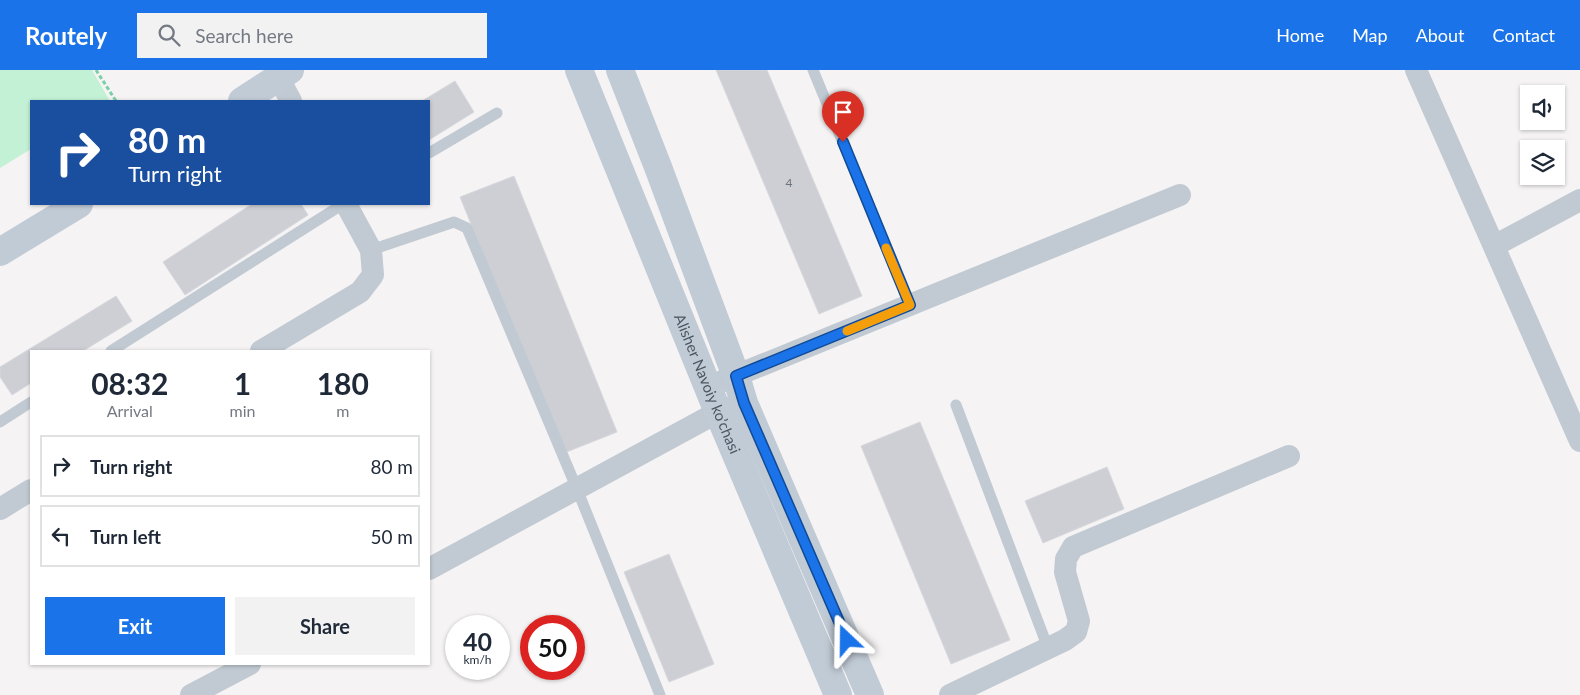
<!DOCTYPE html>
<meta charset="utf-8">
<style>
:root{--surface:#fff;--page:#f2f2f3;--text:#1f2937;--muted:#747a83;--line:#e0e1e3;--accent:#1a73e8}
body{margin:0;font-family:Lato,sans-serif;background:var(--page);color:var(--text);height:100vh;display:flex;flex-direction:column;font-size:19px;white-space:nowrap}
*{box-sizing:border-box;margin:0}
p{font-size:16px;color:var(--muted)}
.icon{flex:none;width:28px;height:28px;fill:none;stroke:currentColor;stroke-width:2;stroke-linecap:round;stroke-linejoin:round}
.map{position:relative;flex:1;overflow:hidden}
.panel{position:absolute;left:30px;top:280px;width:400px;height:315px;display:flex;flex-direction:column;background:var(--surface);border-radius:0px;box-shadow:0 1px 4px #0004}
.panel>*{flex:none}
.guide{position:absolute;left:30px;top:30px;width:400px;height:105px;border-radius:0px;box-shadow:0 1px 4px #0004;background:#1a4fa0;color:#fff;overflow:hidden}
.fabs{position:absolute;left:1520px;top:15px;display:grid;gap:10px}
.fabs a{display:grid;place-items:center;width:45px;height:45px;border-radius:0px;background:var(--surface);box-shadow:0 1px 4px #0004;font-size:25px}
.speed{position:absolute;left:445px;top:545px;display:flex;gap:10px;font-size:25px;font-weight:700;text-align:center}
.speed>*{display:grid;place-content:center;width:65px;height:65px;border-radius:50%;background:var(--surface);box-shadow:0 1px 4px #0004;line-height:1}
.speed small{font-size:12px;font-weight:400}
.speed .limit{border:8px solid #d22;background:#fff;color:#111}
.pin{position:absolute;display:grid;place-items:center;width:42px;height:42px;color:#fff;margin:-51px -21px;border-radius:50% 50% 50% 0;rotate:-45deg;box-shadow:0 0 5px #0007}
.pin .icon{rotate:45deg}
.me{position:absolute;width:55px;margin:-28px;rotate:337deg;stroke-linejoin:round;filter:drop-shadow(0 0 4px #0008)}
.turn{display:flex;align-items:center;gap:18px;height:105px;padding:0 15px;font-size:22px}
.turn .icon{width:65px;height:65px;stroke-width:2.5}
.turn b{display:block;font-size:35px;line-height:42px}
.eta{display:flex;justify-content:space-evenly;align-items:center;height:85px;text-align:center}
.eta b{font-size:30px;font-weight:700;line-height:35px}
.primary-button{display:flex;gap:10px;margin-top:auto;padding:10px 15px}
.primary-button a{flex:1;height:58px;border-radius:0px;background:var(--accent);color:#fff;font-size:20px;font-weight:700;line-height:58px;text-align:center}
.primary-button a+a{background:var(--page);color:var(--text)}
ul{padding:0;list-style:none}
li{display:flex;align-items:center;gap:15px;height:62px;margin:0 10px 8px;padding:0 5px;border:2px solid var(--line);border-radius:0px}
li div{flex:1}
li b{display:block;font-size:19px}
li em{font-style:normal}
header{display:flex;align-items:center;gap:30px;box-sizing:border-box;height:70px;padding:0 25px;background:var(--accent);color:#fff}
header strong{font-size:24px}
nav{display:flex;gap:28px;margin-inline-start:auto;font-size:18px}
.search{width:350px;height:45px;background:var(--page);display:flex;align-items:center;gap:12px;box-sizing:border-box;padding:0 18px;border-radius:0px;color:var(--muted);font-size:19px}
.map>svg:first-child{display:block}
</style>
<header>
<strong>Routely</strong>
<div class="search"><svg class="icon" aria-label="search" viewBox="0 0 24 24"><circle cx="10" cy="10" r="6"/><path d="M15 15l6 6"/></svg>Search here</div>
<nav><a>Home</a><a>Map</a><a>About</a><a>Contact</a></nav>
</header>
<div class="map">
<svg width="1580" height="625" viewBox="0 0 1580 625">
<rect width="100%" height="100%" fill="#f5f3f3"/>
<!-- green -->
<path fill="#c3f1d5" d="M0 0H92L110 31H31V79L0 98Z"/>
<!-- building -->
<path fill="#cdcfd5" stroke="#d7d9de" d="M716 0H767L862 226 819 244Z
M455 11 474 42 429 70V31H422Z
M514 106 617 362 564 383 460 127Z
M252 134H301L308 145 185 225 163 192Z
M116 226 132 251 83 281H31V313L12 325 0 307V297Z
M920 352 1010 570 951 594 861 376Z
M1107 397 1124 439 1043 473 1025 431Z
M669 484 714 594 669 612 624 502Z"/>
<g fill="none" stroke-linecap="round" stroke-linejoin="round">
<!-- path -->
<path stroke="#7ad0a6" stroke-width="3" stroke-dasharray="4 2.5" stroke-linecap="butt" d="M96 0 116 31"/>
<!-- lane -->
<path stroke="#c1cad2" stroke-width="11" d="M813 0 910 235
M429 83 497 43
M371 180 454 152 467 158 577 419 660 625
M111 281 343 134
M956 335 1048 578
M0 352 31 332"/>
<!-- street -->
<path stroke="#c1cad2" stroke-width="22" d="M1416 0 1580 371
M278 7 291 31
M1494 176 1580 130
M261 281 360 222 373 205 371 180 346 134
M708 317 1180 125
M0 439 31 420
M429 499 718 342 735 336
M191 625 250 594
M950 625 1065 570 1076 562 1079 551 1065 502 1066 489 1073 477 1289 386"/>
<!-- secondary -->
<g stroke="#c1cbd6" stroke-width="28">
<path id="s1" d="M579 0 718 342 838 625"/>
<path d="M620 0 658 97 736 306 744 333 870 625"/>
<path d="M242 31 290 0"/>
<path d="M0 182 79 134"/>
</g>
</g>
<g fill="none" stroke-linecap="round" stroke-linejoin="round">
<!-- route casing -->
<g stroke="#114b97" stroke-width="12">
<path id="route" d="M843 72 910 235 736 306 744 333 847 570"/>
</g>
<!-- route -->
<use href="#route" stroke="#1a73e8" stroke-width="9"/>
<!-- slow -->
<path stroke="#f59e0b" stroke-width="9" d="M847 261 910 235 886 178"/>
</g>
<g text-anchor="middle" stroke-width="4.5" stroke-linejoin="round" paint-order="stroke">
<!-- number labels -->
<g font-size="12" fill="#6b747e">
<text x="789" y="117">4</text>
</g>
<!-- street labels -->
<g font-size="15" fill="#4a5661" stroke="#fff">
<text dy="5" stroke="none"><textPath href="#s1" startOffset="339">Alisher Navoiy ko’chasi</textPath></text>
</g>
</g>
</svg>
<div class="fabs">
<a><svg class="icon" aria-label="sound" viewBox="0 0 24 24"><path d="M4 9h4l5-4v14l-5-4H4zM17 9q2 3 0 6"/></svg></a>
<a><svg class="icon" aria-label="layers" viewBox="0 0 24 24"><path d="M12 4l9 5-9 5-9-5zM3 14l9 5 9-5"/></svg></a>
</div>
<div class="speed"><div>40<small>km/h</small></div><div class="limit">50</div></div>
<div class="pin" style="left:843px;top:72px;background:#d93025"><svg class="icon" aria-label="arrive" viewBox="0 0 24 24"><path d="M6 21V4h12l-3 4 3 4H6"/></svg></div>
<svg class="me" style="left:847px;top:570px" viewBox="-20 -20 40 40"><path d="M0-17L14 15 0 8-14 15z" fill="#1a73e8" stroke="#fff" stroke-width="4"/></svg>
<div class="guide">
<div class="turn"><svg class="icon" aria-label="right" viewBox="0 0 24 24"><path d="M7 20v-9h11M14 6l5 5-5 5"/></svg><div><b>80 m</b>Turn right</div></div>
</div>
<section class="panel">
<div class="eta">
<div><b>08:32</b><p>Arrival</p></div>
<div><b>1</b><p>min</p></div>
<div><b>180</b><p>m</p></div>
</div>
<ul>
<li><svg class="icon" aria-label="right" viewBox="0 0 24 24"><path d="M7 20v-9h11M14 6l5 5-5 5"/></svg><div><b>Turn right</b></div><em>80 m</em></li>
<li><svg class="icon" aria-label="left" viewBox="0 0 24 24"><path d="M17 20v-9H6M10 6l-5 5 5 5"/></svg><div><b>Turn left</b></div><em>50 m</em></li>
</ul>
<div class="primary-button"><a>Exit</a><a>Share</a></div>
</section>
</div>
